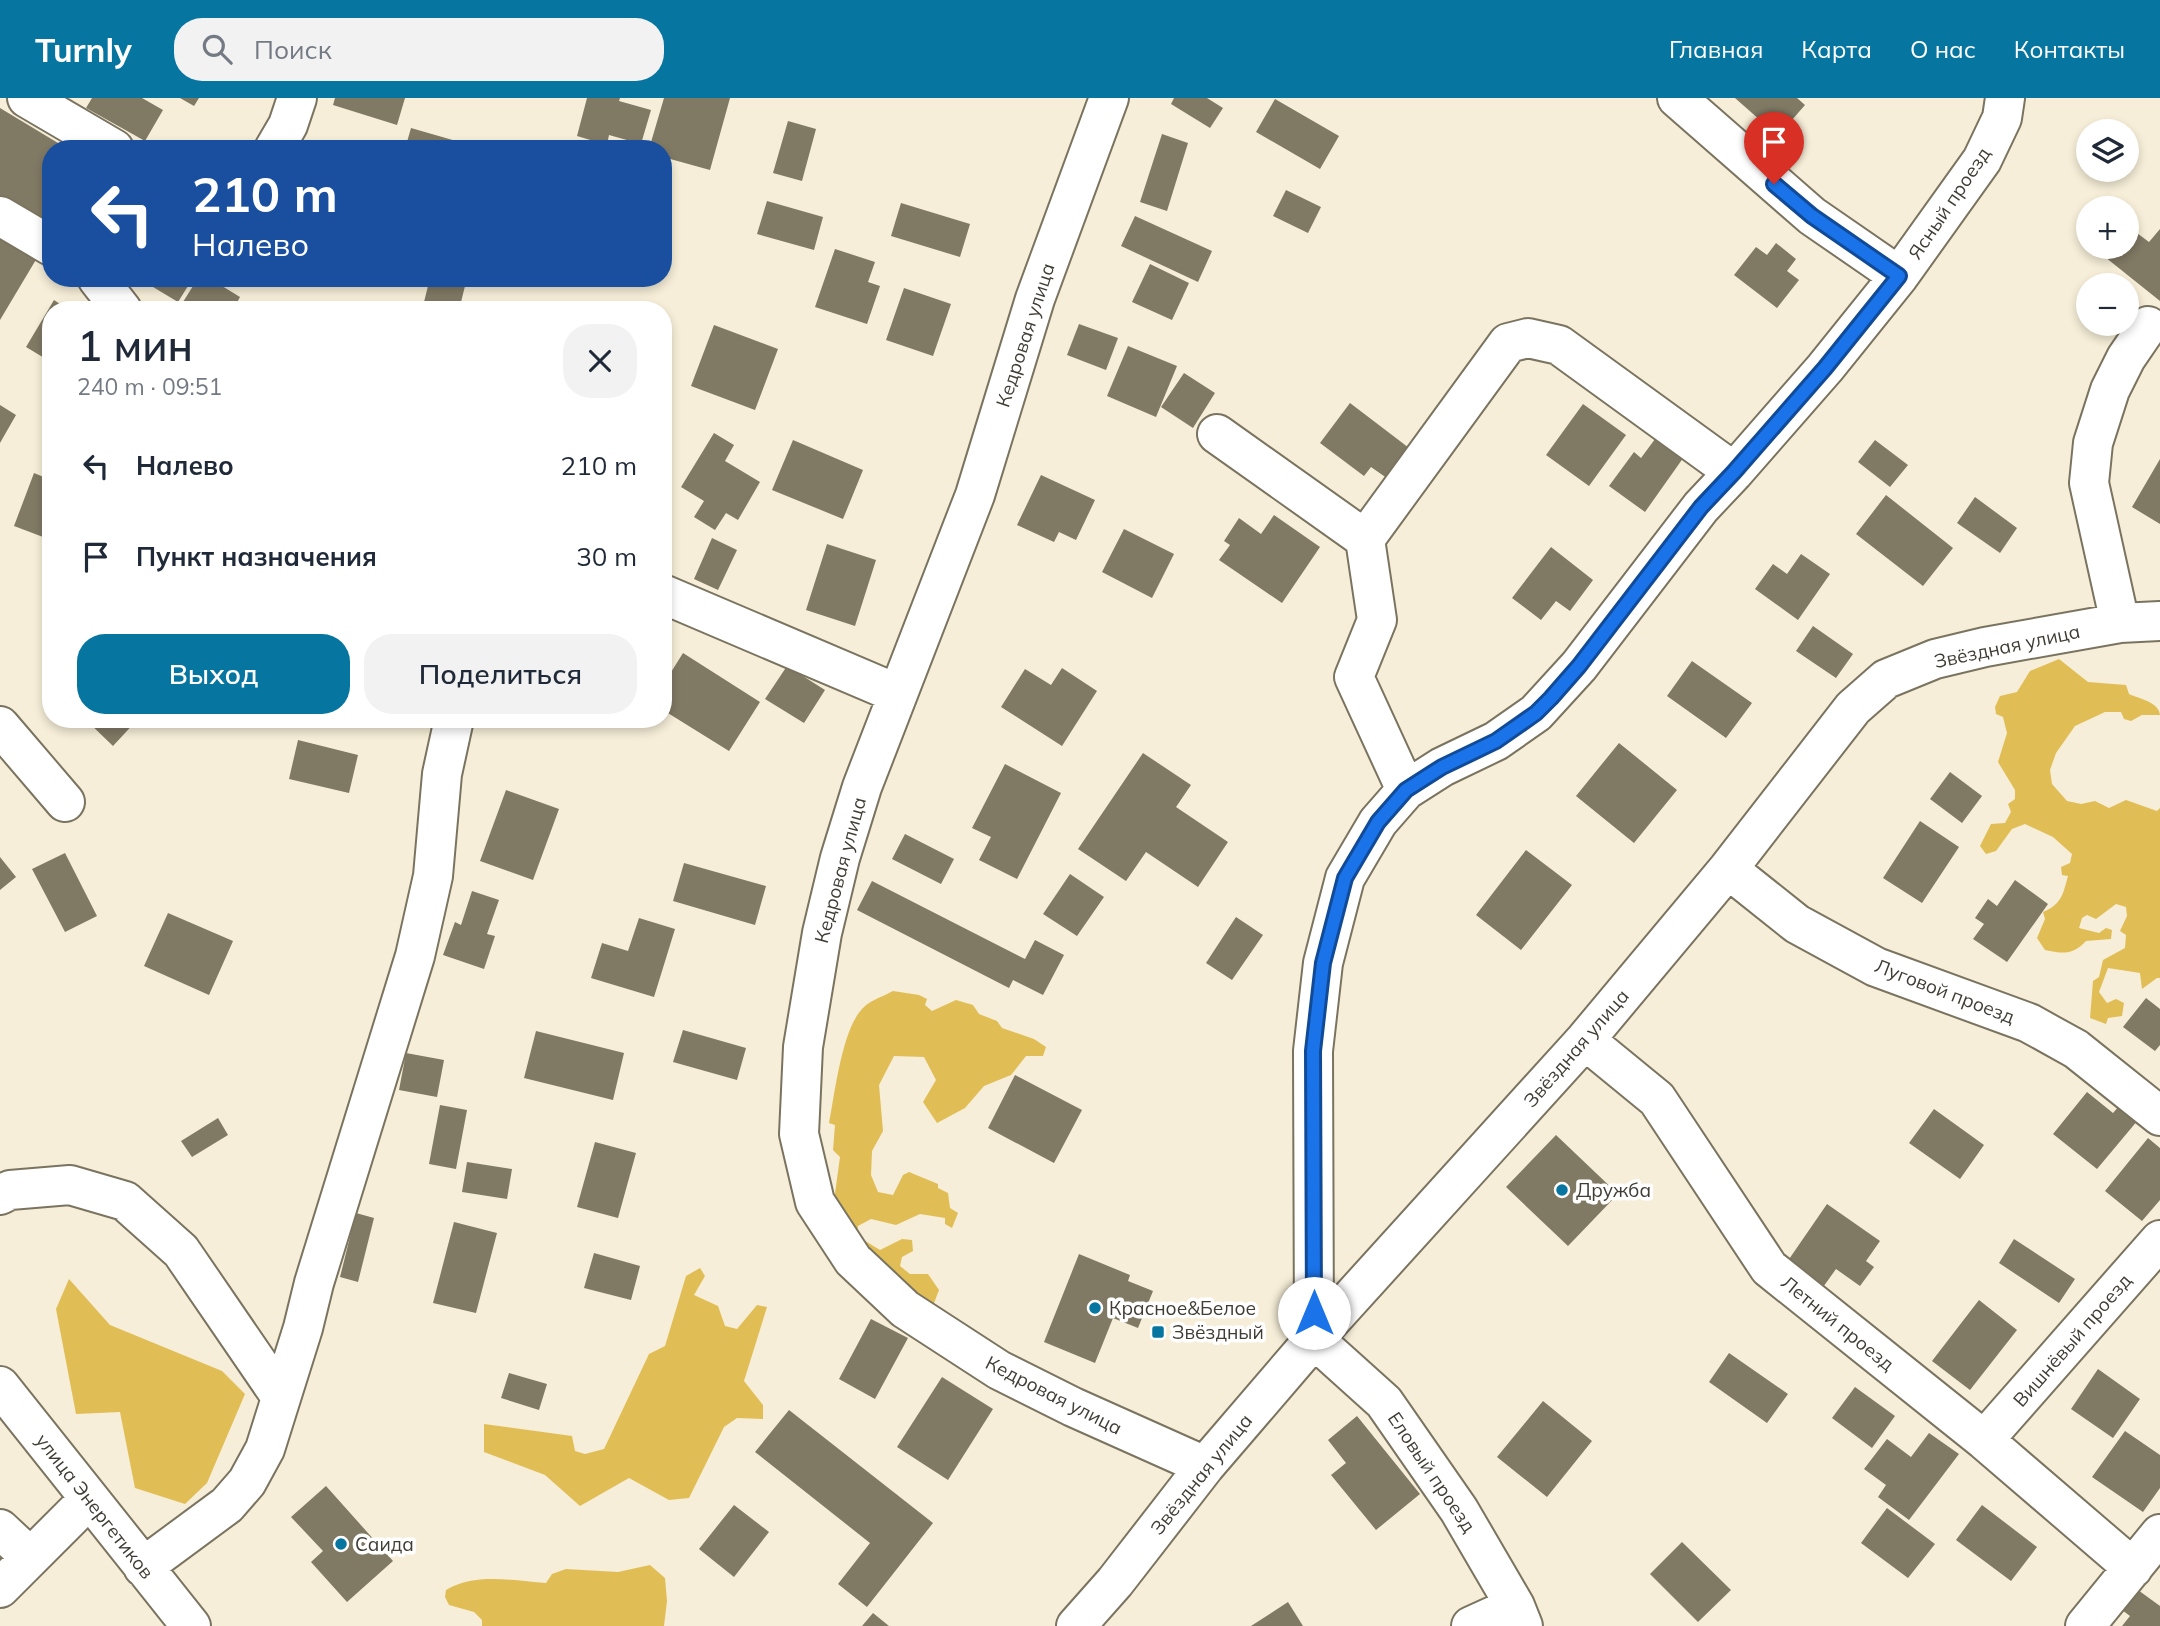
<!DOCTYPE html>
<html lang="ru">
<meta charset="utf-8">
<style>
:root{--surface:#fff;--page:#f2f2f3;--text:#1f2937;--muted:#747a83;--accent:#0675a0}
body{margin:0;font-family:Mulish,sans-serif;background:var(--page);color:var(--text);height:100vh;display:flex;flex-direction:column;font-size:26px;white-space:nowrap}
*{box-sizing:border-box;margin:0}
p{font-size:23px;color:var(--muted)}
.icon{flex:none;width:38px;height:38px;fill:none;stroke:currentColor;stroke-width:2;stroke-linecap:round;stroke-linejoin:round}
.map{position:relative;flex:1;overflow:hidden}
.sheet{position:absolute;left:42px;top:203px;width:630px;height:427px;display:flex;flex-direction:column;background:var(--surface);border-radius:28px;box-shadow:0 4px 10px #0003}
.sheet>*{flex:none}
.hud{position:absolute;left:42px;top:42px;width:630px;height:147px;border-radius:28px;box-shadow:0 4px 10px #0003;background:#1a4fa0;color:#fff;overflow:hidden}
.tools{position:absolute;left:2076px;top:21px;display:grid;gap:14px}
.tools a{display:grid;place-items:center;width:63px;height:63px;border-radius:50%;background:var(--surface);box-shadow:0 4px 10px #0003;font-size:35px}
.pin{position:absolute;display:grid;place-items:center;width:60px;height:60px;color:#fff;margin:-72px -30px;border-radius:50% 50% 50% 0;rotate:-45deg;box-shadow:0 0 7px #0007}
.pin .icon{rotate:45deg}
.me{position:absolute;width:77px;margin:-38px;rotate:0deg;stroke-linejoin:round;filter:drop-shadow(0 0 5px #0008)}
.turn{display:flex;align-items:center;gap:24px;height:147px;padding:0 35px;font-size:32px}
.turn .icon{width:91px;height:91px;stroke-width:2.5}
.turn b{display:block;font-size:49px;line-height:60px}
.round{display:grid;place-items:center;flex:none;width:74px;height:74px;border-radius:28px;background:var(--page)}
.headline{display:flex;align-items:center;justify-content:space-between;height:119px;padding:0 35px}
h1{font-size:42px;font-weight:600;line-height:52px}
.cta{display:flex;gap:14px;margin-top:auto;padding:14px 35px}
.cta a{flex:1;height:80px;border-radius:28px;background:var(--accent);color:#fff;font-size:28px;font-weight:600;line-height:80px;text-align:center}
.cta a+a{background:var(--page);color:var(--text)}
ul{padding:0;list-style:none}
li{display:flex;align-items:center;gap:21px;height:91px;padding:0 35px}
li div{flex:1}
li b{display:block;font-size:26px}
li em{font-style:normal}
header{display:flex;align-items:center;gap:42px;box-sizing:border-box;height:98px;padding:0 35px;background:var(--accent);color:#fff}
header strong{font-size:33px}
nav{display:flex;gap:38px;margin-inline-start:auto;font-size:24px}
.search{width:490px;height:63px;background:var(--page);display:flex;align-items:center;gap:18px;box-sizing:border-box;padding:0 24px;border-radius:28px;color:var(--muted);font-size:26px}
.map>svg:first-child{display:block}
</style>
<header>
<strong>Turnly</strong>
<div class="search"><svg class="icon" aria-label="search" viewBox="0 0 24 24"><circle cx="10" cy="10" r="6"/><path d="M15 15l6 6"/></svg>Поиск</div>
<nav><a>Главная</a><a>Карта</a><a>О нас</a><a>Контакты</a></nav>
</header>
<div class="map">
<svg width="2160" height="1528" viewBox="0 0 2160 1528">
<rect width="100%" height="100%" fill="#f6eed8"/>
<!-- forest -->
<path fill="#e0be55" d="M2059 561 2088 584 2126 587 2129 596C2140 601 2159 604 2160 617H2142L2131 623 2124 621 2121 614H2105L2075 628 2056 655 2050 672 2052 686 2067 703 2081 706 2095 703 2109 710 2126 702 2157 713 2160 710V880H2157L2142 891 2140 875 2108 870 2099 894 2107 905 2116 901 2124 905 2122 918 2108 920 2106 926 2090 920 2093 883 2099 879 2103 862 2125 850 2126 837 2120 833 2127 818 2126 809 2116 806 2096 821 2087 817 2082 820 2079 830 2099 835 2106 830 2112 832 2111 841 2086 843C2073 857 2063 856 2045 852L2037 840 2045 821 2043 814C2062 806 2063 796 2068 778L2062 777 2061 769 2070 765 2072 756 2053 739 2025 726 2012 731 1996 753 1986 756 1980 748 1991 726 2005 725 2011 714 2008 706 2015 701V692L1998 664 2007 635 2003 619 1996 616 1995 609 2000 598 2017 594 2030 573Z
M893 893 919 897 927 901 925 907 932 913 956 902 973 907 979 916 997 923 1002 930 1034 941 1046 949 1043 958H1026L1011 977 984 988 965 1010 937 1025 923 1004 936 982 924 959 894 958 879 987 883 1033 872 1053 871 1077 878 1094 893 1097 903 1077 909 1074 938 1086V1090L948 1095 950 1110 958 1115 952 1130 945 1126V1120L920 1116 896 1127 871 1121 858 1128 857 1138 880 1152 902 1141 912 1142 913 1153 902 1159 900 1168 910 1176H928L939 1192 931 1213H913L833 1110 840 1059 833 1052 835 1027 829 1025C835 995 842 929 864 909 871 902 884 898 893 893Z
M700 1170 705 1178 694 1197 718 1208 725 1228 737 1231 757 1207 767 1209 744 1283 763 1307V1321L737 1320 724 1329 689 1400 669 1402 629 1380 580 1408 545 1377 484 1354V1326L572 1338 575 1353 585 1356 604 1351 649 1256 665 1248 686 1178Z
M69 1181 110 1227 222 1273 245 1296 207 1385 185 1406 135 1390 120 1314 76 1316 56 1211Z
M650 1467 665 1480 667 1503 664 1528H482V1522L474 1514 449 1507 445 1499 446 1492C476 1474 513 1483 546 1485L552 1476 566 1471 618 1474Z"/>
<!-- building -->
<path fill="#807964" d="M92 0H142L163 12 145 43 86 10Z
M180 0H199L194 8Z
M335 0H405L397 27 333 7Z
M587 0H620L619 3 651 12 641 46 609 37 607 47 577 38Z
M664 0H730L710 72 663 59V51H649Z
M1174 0H1207L1223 10 1210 30 1171 6Z
M1735 0H1797L1805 7 1778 38Z
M1275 1 1339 38 1320 71 1256 34Z
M0 10 68 51H51V128L0 98Z
M788 23 816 31 802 83 773 75Z
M411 30 463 45 461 51H405Z
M1162 36 1188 45 1167 113 1140 104Z
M1286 92 1321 109 1308 135 1273 118Z
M767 103 823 119 814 152 757 136Z
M901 105 970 126 960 159 891 138Z
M1135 118 1212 153 1198 184 1121 148Z
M2129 129 2149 144 2160 131V203L2105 159 2113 149H2126V132Z
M0 138 37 160 0 222Z
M1776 145 1796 161 1787 173 1799 182 1777 210 1734 177 1756 149 1767 157Z
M835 151 875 164 868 184 880 188 867 226 815 209Z
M1150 166 1189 185 1172 222 1132 204Z
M138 180H193L178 204Z
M198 180H209L240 199 233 212H178Z
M430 180H467L459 212H422Z
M904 190 951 206 933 258 886 242Z
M54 202 69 212H51V264L26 249Z
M1079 226 1118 240 1106 272 1067 257Z
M714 227 778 251 755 312 691 288Z
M1128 248 1177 268 1156 319 1107 298Z
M1184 275 1215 295 1193 330 1161 309Z
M1350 305 1413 353 1391 383 1371 369 1364 378 1320 345Z
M1583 306 1626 337 1589 388 1546 357Z
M0 307 16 317 0 345Z
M714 335 734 347 725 363 760 384 738 422 726 415 715 432 694 419 704 403 681 389Z
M1658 337 1686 356 1645 414 1609 388 1634 354 1641 360Z
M793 342 863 372 843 421 772 392Z
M1875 342 1908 367 1890 389 1858 364Z
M2160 361V426L2132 409Z
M34 375 51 382V442L14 428Z
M1041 377 1095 402 1076 442 1059 434 1054 444 1017 427Z
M1886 397 1953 450 1923 488 1856 436Z
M1975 399 2017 430 2000 455 1957 425Z
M1274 417 1320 449 1282 505 1219 462 1230 447 1224 443 1239 420 1261 436Z
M1124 431 1174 456 1152 500 1102 474Z
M712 440 737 452 718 492 694 481Z
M827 446 876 462 855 528 806 512Z
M1551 449 1593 482 1570 513 1556 503 1541 522 1512 500Z
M1801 456 1830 476 1798 522 1755 491 1773 466 1787 476Z
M1813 528 1853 556 1836 580 1796 553Z
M683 555 760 604 729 653 663 612V587Z
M1692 563 1752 605 1726 640 1667 598Z
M787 568 825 592 804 625 765 601Z
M1062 570 1097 593 1062 648 1001 609 1025 571 1051 587Z
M85 621H138L113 648Z
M298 642 358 657 349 695 289 681Z
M1619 645 1677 692 1634 745 1576 698Z
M1143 655 1191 687 1176 709 1228 744 1198 789 1146 754 1126 783 1078 751Z
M1005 666 1061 695 1017 781 979 762 991 739 972 730Z
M1950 674 1982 698 1962 725 1930 701Z
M506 692 559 711 533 782 480 763Z
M1920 723 1959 749 1922 805 1883 780Z
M905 736 954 761 941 786 892 761Z
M1526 752 1572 787 1521 852 1476 817Z
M65 755 97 818 65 834 32 771Z
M0 759 16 779 0 792Z
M684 765 766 788 755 827 673 803Z
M1070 776 1104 799 1077 838 1043 816Z
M2015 782 2048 806 2007 864 1973 841 1984 826 1975 820 1988 801 1997 808Z
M872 783 1025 861 1035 842 1064 857 1043 897 1013 882 1009 890 857 812Z
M472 793 499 802 487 836 495 838 484 871 443 857 455 824 461 827Z
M168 815 233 843 209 897 144 868Z
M1236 819 1263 837 1232 882 1206 865Z
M639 820 675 831 654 899 591 880 602 845 628 853Z
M2146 900 2160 911V947L2155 953 2123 929Z
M683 932 746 950 737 982 673 964Z
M536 933 624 955 613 1002 524 980Z
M406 955 444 962 437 999 399 992Z
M1015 977 1082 1012 1054 1065 988 1030Z
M2087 994 2113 1015 2120 1007 2138 1022 2097 1071 2053 1036Z
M440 1007 467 1012 456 1071 429 1066Z
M1934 1011 1984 1047 1960 1081 1909 1045Z
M218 1020 228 1037 192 1059 181 1043Z
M1556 1037 1618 1096 1568 1148 1506 1089Z
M2148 1040 2160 1050V1102L2142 1123 2105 1093Z
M595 1044 636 1055 618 1120 577 1109Z
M467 1064 512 1071 507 1101 462 1094Z
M1827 1106 1880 1143 1866 1163 1874 1169 1860 1188 1836 1171 1821 1192 1785 1167Z
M356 1115 374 1120 358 1184 340 1179Z
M454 1124 497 1135 476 1215 433 1205Z
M2014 1141 2075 1181 2059 1205 1999 1165Z
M594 1155 640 1168 631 1202 584 1190Z
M1079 1156 1130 1177 1128 1183 1153 1193 1138 1230 1113 1220 1095 1265 1044 1244Z
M1979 1202 2017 1232 1970 1292 1932 1263Z
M871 1221 908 1240 875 1301 839 1281Z
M1729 1255 1788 1296 1767 1325 1709 1284Z
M2098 1271 2140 1301 2113 1340 2071 1311Z
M509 1275 547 1286 539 1312 501 1300Z
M942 1279 993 1311 948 1382 897 1349Z
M1855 1289 1895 1318 1872 1350 1832 1320Z
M1543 1303 1592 1343 1547 1399 1497 1359Z
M789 1312 933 1425 867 1509 838 1486 870 1445 755 1354Z
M1357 1318 1420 1396 1376 1432 1331 1377 1346 1365 1328 1342Z
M2125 1333 2160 1357V1390L2143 1414 2092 1379Z
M1929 1335 1959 1356 1909 1422 1878 1399 1886 1387 1864 1371 1887 1341 1911 1359Z
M326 1388 393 1463 347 1504 311 1464 323 1453 291 1419Z
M734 1407 769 1434 734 1479 699 1451Z
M1982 1407 2037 1449 2011 1483 1956 1442Z
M1887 1410 1935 1446 1908 1480 1861 1445Z
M1682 1444 1731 1492 1698 1524 1650 1476Z
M2138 1492 2160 1508V1528H2122L2130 1518 2122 1512Z
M1288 1504 1303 1528H1251Z
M873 1515 889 1528H862Z"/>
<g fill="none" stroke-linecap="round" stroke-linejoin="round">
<!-- minor casing -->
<g stroke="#7a735f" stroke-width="42">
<path id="minor" d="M27 0 114 51
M1109 0 1035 201 975 397 862 689 840 760 822 835 803 949 799 1036 815 1104 853 1162 905 1211 999 1272 1073 1309 1205 1368
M1677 0 1812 118 1899 178
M274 51 288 27 297 0
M0 118 51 148
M97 180 122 212
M1217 336 1365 441
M663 496 898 596
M2120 525 2089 385 2093 345 2110 292 2126 260 2148 228
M0 628 65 704
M1406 692 1354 579 1377 522 1365 441 1508 245 1528 240 1559 247 1734 374
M1728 771 1797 826 1876 869 2029 925 2076 951 2160 1018
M1585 942 1657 1001 1769 1170 1984 1342 2133 1470
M0 1097 10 1092 70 1087 125 1103 181 1153 281 1299
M1314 1241 1313 953 1323 865 1345 780 1378 724 1406 692 1442 669 1496 643 1536 615 1579 568 1701 409 1734 374 1825 270 1899 178 1982 62 2002 20 2005 0
M1314 1241 1384 1304 1459 1412 1515 1508 1523 1528
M0 1288 191 1528
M1984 1342 2160 1142
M0 1431 30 1459
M143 1469 227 1407 247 1384 265 1351 303 1230 314 1185 415 858 433 778 442 676 454 621
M0 1490 89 1401
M1076 1528 1115 1484 1205 1368 1314 1241 1585 942 1728 771 1853 610 1886 581 1935 561 1985 549 2120 525 2160 523
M1471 1528 1515 1508
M2085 1528 2160 1436"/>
</g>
<!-- minor -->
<use href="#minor" stroke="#fff" stroke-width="38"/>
</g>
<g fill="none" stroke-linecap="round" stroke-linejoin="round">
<!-- route casing -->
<g stroke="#114b97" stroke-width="18">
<path id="route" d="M1314 1215 1313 953 1323 865 1345 780 1378 724 1406 692 1442 669 1496 643 1536 615 1551 600 1579 568 1701 409 1734 374 1825 270 1899 178 1812 118 1774 86"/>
</g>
<!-- route -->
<use href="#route" stroke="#1a73e8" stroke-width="12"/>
</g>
<!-- markers -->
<g fill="#0675a0" stroke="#fff" stroke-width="2.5">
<circle cx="1562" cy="1092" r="7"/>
<circle cx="1095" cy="1210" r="7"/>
<rect x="1151" y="1227" width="14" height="14" rx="3.5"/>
<circle cx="341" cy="1446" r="7"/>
</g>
<g text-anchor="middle" stroke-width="7" stroke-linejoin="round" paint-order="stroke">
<!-- street labels -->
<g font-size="19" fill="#403d34" stroke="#fff">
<text transform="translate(1949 105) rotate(-56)" y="7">Ясный проезд</text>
<text transform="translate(1025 237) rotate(-72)" y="7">Кедровая улица</text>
<text transform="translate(2007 548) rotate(-12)" y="7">Звёздная улица</text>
<text transform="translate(840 772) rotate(-75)" y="7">Кедровая улица</text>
<text transform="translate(1945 893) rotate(21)" y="7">Луговой проезд</text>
<text transform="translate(1576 950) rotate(-49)" y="7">Звёздная улица</text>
<text transform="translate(1838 1225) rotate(39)" y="7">Летний проезд</text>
<text transform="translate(2072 1242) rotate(-49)" y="7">Вишнёвый проезд</text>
<text transform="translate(1054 1297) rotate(27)" y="7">Кедровая улица</text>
<text transform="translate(1432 1374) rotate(56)" y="7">Еловый проезд</text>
<text transform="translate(1201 1376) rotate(-51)" y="7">Звёздная улица</text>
<text transform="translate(95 1408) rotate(52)" y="7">улица Энергетиков</text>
</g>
<!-- poi labels -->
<g font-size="19" fill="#403d34" stroke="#fff" text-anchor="start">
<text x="1576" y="1099">Дружба</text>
<text x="1109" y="1217">Красное&amp;Белое</text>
<text x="1172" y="1241">Звёздный</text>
<text x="355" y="1453">Саида</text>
</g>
</g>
</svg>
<div class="tools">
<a><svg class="icon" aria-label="layers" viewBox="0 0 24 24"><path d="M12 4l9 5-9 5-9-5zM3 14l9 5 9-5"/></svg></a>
<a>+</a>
<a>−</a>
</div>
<div class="pin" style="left:1774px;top:86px;background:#d93025"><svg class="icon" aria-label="arrive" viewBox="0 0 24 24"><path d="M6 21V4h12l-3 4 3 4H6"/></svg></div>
<svg class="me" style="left:1314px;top:1215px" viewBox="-20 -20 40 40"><circle r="19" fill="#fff"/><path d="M0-13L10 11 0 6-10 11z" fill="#1a73e8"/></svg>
<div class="hud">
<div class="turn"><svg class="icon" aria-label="left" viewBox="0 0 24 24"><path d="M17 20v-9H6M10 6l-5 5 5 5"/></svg><div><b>210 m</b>Налево</div></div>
</div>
<section class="sheet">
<div class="headline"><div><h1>1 мин</h1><p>240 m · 09:51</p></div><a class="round"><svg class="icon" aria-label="close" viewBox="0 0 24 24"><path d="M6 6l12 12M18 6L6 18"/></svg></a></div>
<ul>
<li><svg class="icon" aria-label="left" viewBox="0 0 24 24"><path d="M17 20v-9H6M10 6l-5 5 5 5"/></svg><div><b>Налево</b></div><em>210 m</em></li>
<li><svg class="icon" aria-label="arrive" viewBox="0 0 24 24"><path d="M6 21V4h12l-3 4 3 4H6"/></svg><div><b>Пункт назначения</b></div><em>30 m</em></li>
</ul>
<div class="cta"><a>Выход</a><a>Поделиться</a></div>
</section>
</div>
